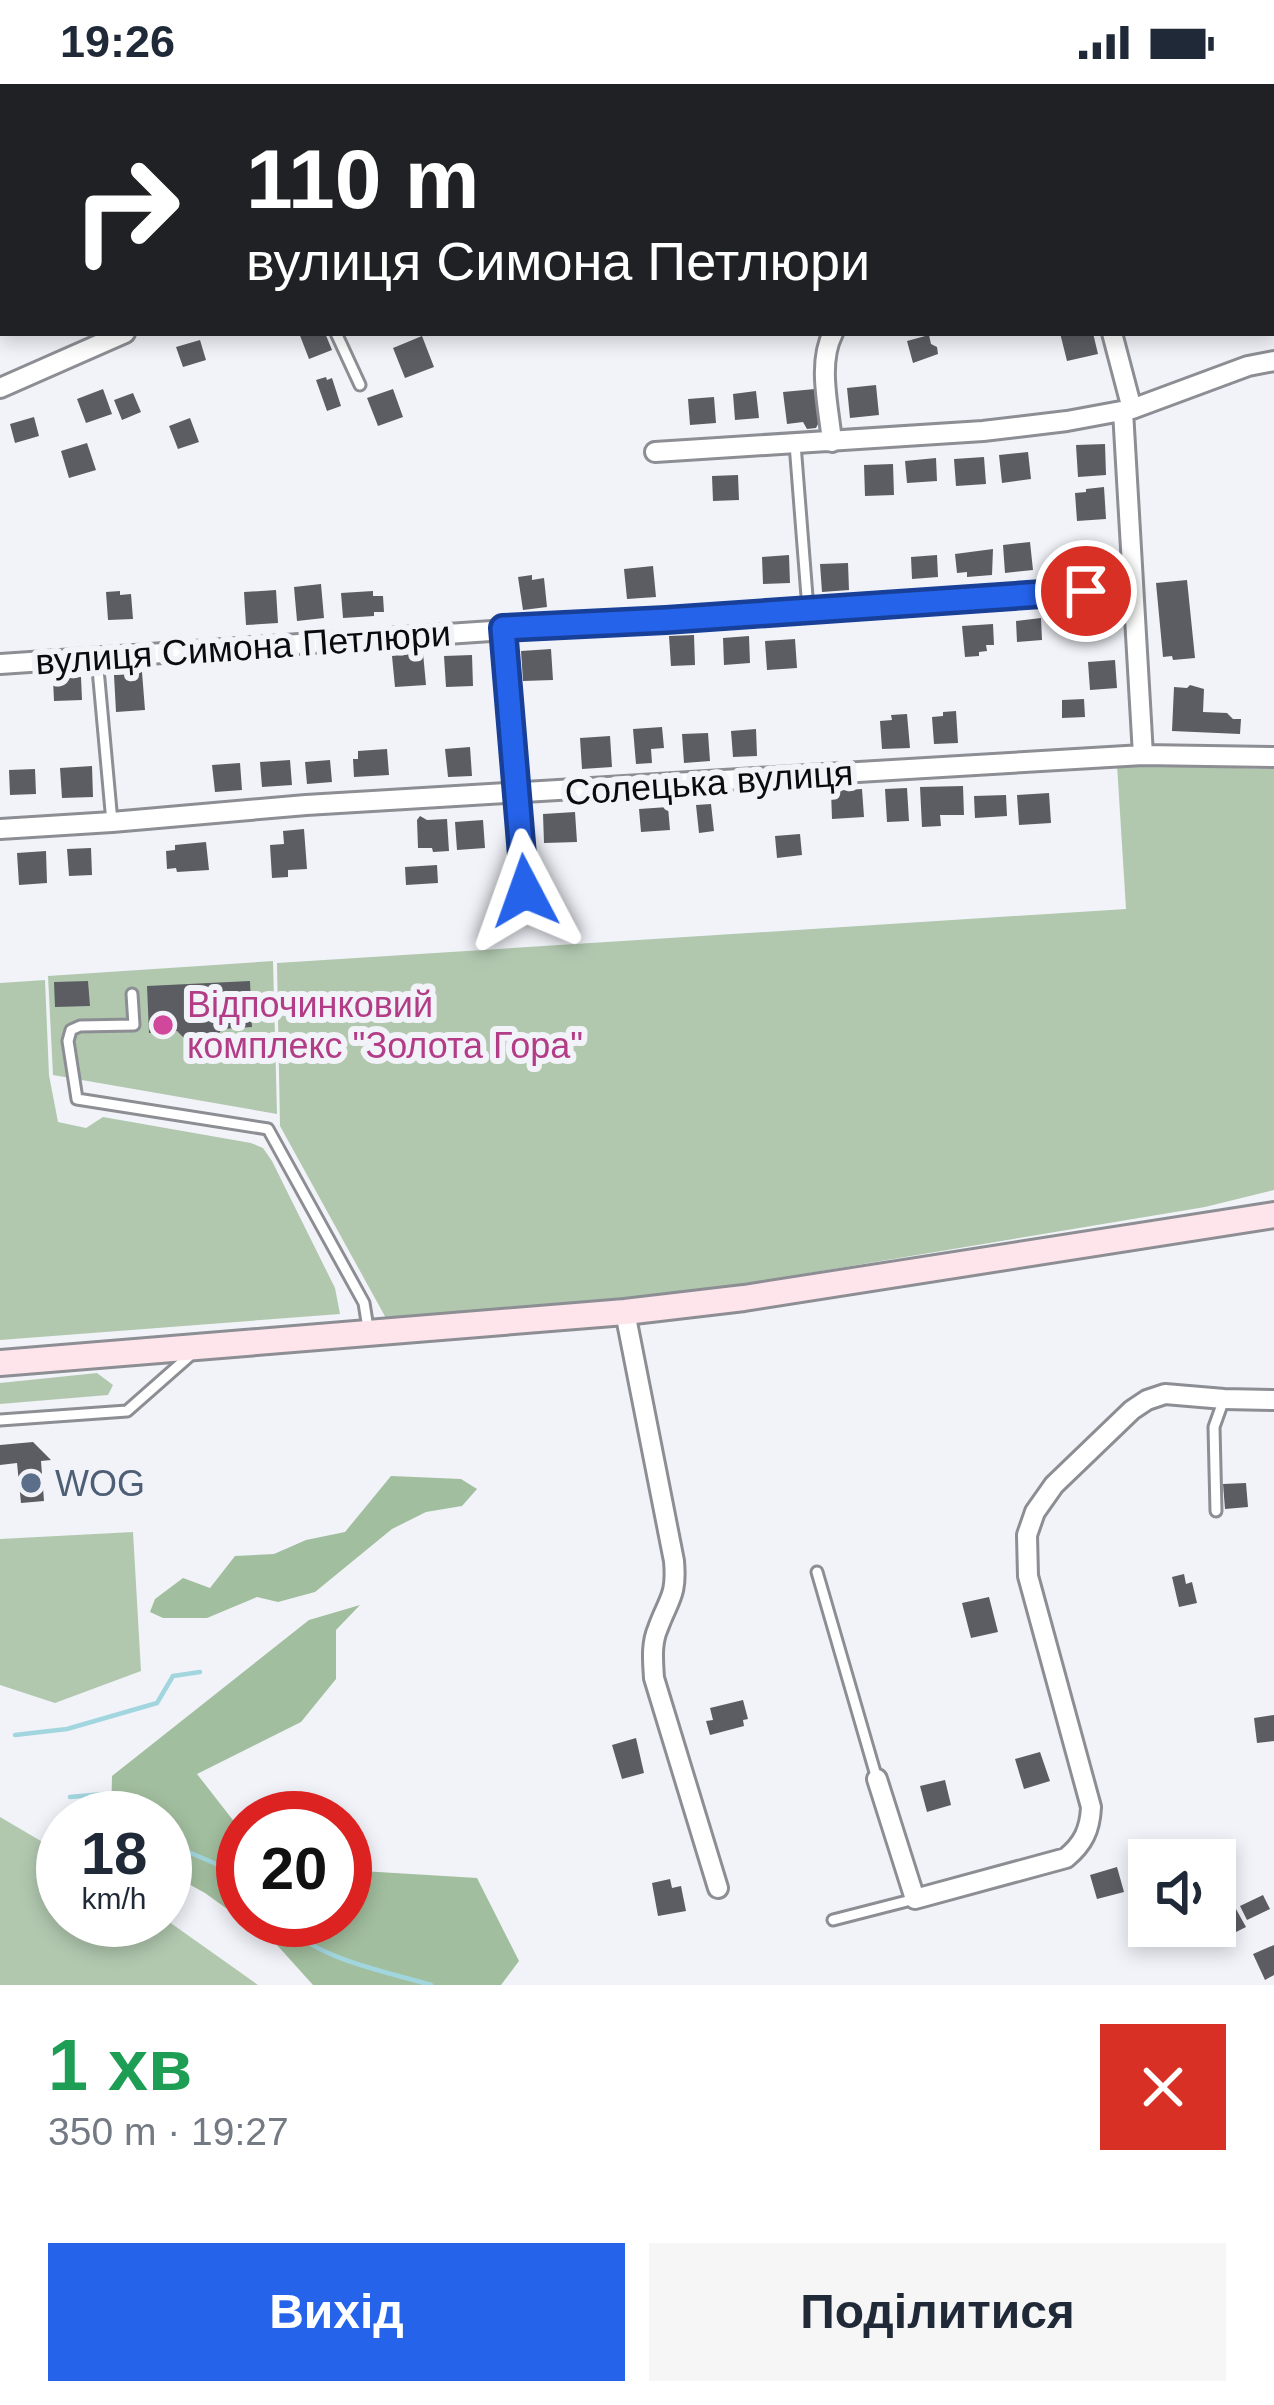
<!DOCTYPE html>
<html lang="uk">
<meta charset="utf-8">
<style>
:root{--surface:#fff;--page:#f6f6f7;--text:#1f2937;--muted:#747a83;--accent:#2563eb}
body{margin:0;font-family:Arial,sans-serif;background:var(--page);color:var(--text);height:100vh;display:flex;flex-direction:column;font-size:45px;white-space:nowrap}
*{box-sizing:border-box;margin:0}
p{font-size:39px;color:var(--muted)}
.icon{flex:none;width:66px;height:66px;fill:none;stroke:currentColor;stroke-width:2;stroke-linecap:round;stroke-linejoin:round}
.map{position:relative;height:1901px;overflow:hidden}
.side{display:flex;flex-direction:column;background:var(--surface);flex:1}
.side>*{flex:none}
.top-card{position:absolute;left:0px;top:0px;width:1275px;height:252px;box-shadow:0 6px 18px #0003;background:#202124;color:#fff;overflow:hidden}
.controls{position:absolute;left:1128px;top:1755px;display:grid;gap:24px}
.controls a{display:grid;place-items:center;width:108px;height:108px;border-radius:0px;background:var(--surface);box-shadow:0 6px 18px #0003;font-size:60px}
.speed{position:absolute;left:36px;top:1707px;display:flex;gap:24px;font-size:60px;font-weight:700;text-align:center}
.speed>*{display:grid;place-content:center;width:156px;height:156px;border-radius:50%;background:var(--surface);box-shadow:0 6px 18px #0003;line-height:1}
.speed small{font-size:30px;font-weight:400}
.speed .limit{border:18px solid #d22;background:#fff;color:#111}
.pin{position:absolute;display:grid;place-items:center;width:102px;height:102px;color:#fff;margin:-51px;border:6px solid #fff;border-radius:50%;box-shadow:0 3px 12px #0007}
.me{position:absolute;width:132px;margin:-66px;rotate:356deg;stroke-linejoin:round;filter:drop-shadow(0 0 9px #0008)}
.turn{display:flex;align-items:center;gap:42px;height:252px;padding:0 48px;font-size:54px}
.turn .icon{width:156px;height:156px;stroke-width:2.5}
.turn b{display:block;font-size:84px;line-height:102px}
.round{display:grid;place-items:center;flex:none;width:126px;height:126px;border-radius:0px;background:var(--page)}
.headline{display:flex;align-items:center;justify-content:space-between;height:204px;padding:0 48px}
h1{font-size:72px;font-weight:800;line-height:90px;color:#1e9e55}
.primary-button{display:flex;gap:24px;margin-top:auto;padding:24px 48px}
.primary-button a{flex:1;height:138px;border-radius:0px;background:var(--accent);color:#fff;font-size:48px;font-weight:800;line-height:138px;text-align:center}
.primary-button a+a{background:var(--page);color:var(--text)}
.status{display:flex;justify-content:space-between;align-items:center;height:84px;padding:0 60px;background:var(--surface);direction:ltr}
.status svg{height:33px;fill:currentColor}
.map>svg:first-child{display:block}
</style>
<div class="status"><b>19:26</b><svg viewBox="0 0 49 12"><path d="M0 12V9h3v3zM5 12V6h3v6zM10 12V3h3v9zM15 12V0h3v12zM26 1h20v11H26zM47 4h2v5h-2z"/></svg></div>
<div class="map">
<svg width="1274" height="1901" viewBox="0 0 1274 1901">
<rect width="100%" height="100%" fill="#f1f3f9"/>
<!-- green -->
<path fill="#b1c8af" d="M1117 681 1274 685V1106L1205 1123 665 1213 387 1236 280 1042 277 879 1126 825Z
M273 877 277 1030 53 991 48 892Z
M45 896 49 991 58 1038 86 1044 103 1033 251 1059 263 1064 272 1077 335 1204 340 1230 0 1256V899Z
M97 1289 113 1301 108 1311 0 1320V1299Z
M133 1448 141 1587 55 1619 0 1601V1455Z
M0 1733 63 1770V1836L165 1835 258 1901H0Z"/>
<!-- forest -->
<path fill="#a1be9e" d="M391 1392 461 1395 477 1405 462 1422 426 1428 392 1445 315 1508 278 1518 257 1513 207 1534H163L150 1528 155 1515 183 1494 210 1504 235 1472 274 1470 306 1456 345 1448Z
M360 1521 336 1546V1595L301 1638 197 1690 243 1749V1836H345V1786L477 1794 519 1877 501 1901H313L277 1861 205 1809 165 1787V1734H111L112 1692 309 1536Z"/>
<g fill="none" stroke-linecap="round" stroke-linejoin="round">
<!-- stream -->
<path stroke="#a2d6df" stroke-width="4.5" d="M15 1651 67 1645 157 1619 173 1592 200 1588
M70 1713 104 1710 134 1734
M165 1758 228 1785 243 1795
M280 1836C317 1876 381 1886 431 1901"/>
</g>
<!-- building -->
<path fill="#5b5d63" d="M299 249H325L332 266 309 275Z
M1060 249H1093L1098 270 1067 277Z
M929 251 931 260 937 263 938 270 913 279 907 257Z
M422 252 434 283 405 294 393 264Z
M200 256 206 276 183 283 176 263Z
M326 293 327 296 332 294 341 322 327 327 316 296Z
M876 301 879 331 850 334 847 304Z
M103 305 112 330 86 339 77 315Z
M393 305 403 333 378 342 367 314Z
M815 305 819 338 816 344 807 345 803 338 787 340 783 308Z
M756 307 759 334 735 336 733 310Z
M133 309 141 328 122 336 114 316Z
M714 313 716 339 690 341 688 315Z
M34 333 39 352 15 359 10 340Z
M190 334 199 358 178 365 169 342Z
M87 359 96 386 69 394 61 367Z
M1105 360 1106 391 1078 393 1076 361Z
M1028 368 1031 395 1002 399 999 371Z
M984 373 986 400 956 402 954 375Z
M936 374 937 397 907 399 905 377Z
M893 380 894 411 865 412 864 381Z
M738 391 739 416 713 417 712 392Z
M1104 403 1106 435 1077 437 1075 409 1086 408V405Z
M1030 458 1033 486 1005 489 1003 461Z
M993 465 992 491 967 493V488L957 489 955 470Z
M789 471 790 499 763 500 762 473Z
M937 471 938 493 912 495 911 473Z
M848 479 849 506 822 508 820 480Z
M653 482 656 513 627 515 624 485Z
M532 491V496L544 494 547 523 523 526 518 493Z
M1187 496 1195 574 1173 576 1172 572 1163 573 1156 499Z
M321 500 324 534 297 537 294 503Z
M276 506 278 539 246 541 244 508Z
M120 507V511L131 510 133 535 108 536 106 508Z
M373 507V512H383L384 528H374V532L343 534 341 509Z
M1041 534 1042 556 1017 558 1016 537Z
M993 540 994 561H986L987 567 979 568V572L965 573 962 542Z
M694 551 695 581 671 582 669 552Z
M749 552 750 579 724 581 723 554Z
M795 555 797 584 767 586 765 557Z
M551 565 553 596 523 597 521 567Z
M423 569 426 601 395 603 392 572Z
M472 571 473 602 446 603 444 572Z
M1115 576 1117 604 1090 606 1088 578Z
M142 588 145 626 116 628 114 591Z
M81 593 82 616 54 617 53 595Z
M1190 601 1204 605 1203 628 1227 629 1233 635H1241L1240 650 1172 647 1174 603 1187 604Z
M1084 615 1085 633 1062 634V616Z
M956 627 958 659 934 660 932 633 943 632V628Z
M907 630 910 664 882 665 880 637 892 636 891 631Z
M662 643 664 664 651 665 652 679 636 680 633 645Z
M756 645 757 672 733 673 731 647Z
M708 649 710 677 684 679 682 650Z
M610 652 612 683 582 685 580 654Z
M470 663 472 692 448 693 445 665Z
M387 665 389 691 354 693 353 675H358V667Z
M290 676 292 701 262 703 260 678Z
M330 676 332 698 307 700 305 678Z
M240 679 242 706 215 708 212 681Z
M92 682 93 713 62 714 60 684Z
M35 685 36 710 10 711 9 686Z
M963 702 964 731H940L941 742 922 743 920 703Z
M907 704 909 737 887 738 885 705Z
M862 705 864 733 832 735 831 707Z
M1049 709 1051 739 1019 741 1017 711Z
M1006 711 1007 732 975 734 974 712Z
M711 720 714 747 699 749 696 721Z
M668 723 670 746 641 748 639 725Z
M575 728 577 758 544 759 543 730Z
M420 732 427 736 447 735 449 767 433 768 432 764H418L417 736Z
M483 736 485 764 457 766 455 738Z
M304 745 307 785 288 786V793L272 794 270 761 284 760 283 747Z
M800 750 802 771 777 774 775 752Z
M206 758 209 786 177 788 176 784 167 785 166 767 175 766V761Z
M91 764 92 791 69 792 67 765Z
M46 767 47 799 19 801 17 769Z
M437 781 438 799 406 801 405 783Z
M88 897 90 922 55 923 54 898Z
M250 897 252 943 222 945 211 960 191 961 177 947 149 949 147 902Z
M33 1358 51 1376 41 1377 44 1417 21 1419 17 1379 0 1381V1361Z
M1246 1399 1248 1423 1225 1425 1223 1400Z
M1184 1490 1186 1500 1192 1498 1197 1519 1179 1523 1172 1493Z
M989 1513 998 1548 971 1554 962 1519Z
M743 1616 748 1635 743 1636 744 1642 710 1651 706 1637 713 1636 710 1624Z
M1274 1631V1657L1257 1659 1254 1634Z
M636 1654 644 1689 622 1695 612 1661Z
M1040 1668 1050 1697 1024 1705 1015 1675Z
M945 1696 951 1721 927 1728 920 1702Z
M1117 1783 1124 1808 1097 1815 1090 1791Z
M670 1795 672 1804 681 1802 686 1827 658 1832 652 1799Z
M1263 1811 1270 1825 1247 1836 1240 1822Z
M1236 1825 1246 1843 1228 1852 1218 1834Z
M1274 1861V1891L1265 1896 1253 1870Z"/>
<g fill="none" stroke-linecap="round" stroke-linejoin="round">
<!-- service casing -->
<g stroke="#8c8e94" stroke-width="15">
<path id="service" d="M194 2 231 3
M367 3 369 0
M336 249 360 301
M795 360 808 525
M97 574 112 738
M518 711 525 807
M132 910 134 941 80 942 71 946 68 957 77 1015 268 1045 364 1219 368 1244
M0 1336 127 1327 194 1268
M1216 1427 1214 1343 1224 1315
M817 1488 877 1695
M833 1836 915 1815"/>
</g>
<!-- minor casing -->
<g stroke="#8c8e94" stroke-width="24">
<path id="minor" d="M348 0 350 3
M1204 3 1274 1
M1112 249 1132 325
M0 304 125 249
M1123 327 1143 671
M832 358C829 324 817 280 833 249
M655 368 983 347 1067 337 1132 325 1248 282 1274 277
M503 544 518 710
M0 580 1133 504
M0 745 112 738 306 721 1143 671 1274 673
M625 1228 674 1477C677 1512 669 1514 658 1544 651 1560 653 1577 654 1594L718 1804
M877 1695 915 1815 1066 1774C1083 1760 1090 1746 1091 1723L1028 1492 1027 1451 1035 1428 1054 1401 1132 1326 1147 1316 1165 1310 1224 1315 1274 1316"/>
</g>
<!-- secondary casing -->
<g stroke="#8c8e94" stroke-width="30">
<path id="secondary" d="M0 1279 625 1228 744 1214 1274 1131"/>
</g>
<!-- service -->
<use href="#service" stroke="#fff" stroke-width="9"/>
<!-- minor -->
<use href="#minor" stroke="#fff" stroke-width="18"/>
<!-- secondary -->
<use href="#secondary" stroke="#fde5eb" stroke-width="24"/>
</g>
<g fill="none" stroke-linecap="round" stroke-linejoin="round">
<!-- route casing -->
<g stroke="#184099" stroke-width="30">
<path id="route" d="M525 807 503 544 666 536 1086 507"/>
</g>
<!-- route -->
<use href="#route" stroke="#2563eb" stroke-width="21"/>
</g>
<!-- markers -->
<circle fill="#d1479c" stroke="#f1f3f9" stroke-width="4.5" cx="163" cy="941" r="12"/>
<circle fill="#5c6f8a" stroke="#f1f3f9" stroke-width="4.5" cx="31" cy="1399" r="12"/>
<g text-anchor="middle" stroke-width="12" stroke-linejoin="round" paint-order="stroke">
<!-- street labels -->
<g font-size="36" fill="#0b0b0e" stroke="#f1f3f9">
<text transform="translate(243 563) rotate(-4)" y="13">вулиця Симона Петлюри</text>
<text transform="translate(709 698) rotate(-4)" y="13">Солецька вулиця</text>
</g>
<!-- hotel labels -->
<g font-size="36" fill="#b23c85" stroke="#f1f3f9" text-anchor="start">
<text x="187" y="933">Відпочинковий<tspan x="187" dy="41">комплекс "Золота Гора"</tspan></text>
</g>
<!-- service labels -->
<g font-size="36" fill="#4e5e75" stroke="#f1f3f9" text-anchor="start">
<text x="55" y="1412">WOG</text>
</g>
</g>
</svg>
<div class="controls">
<a><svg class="icon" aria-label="sound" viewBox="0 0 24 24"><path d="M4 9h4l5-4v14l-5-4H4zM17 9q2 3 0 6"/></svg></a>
</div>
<div class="speed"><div>18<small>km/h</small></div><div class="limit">20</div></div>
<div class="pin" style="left:1086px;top:507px;background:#d93025"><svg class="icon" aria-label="arrive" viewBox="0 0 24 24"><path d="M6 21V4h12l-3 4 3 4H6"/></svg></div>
<svg class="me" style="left:525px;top:807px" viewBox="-20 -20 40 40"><path d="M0-17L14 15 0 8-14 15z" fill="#2563eb" stroke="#fff" stroke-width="4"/></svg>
<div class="top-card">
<div class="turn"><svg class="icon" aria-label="right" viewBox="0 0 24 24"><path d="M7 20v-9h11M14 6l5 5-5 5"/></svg><div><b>110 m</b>вулиця Симона Петлюри</div></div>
</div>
</div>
<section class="side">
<div class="headline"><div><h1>1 хв</h1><p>350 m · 19:27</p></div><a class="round" style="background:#d93025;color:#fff"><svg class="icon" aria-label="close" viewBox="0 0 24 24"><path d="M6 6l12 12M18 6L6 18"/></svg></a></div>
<div class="primary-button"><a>Вихід</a><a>Поділитися</a></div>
</section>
